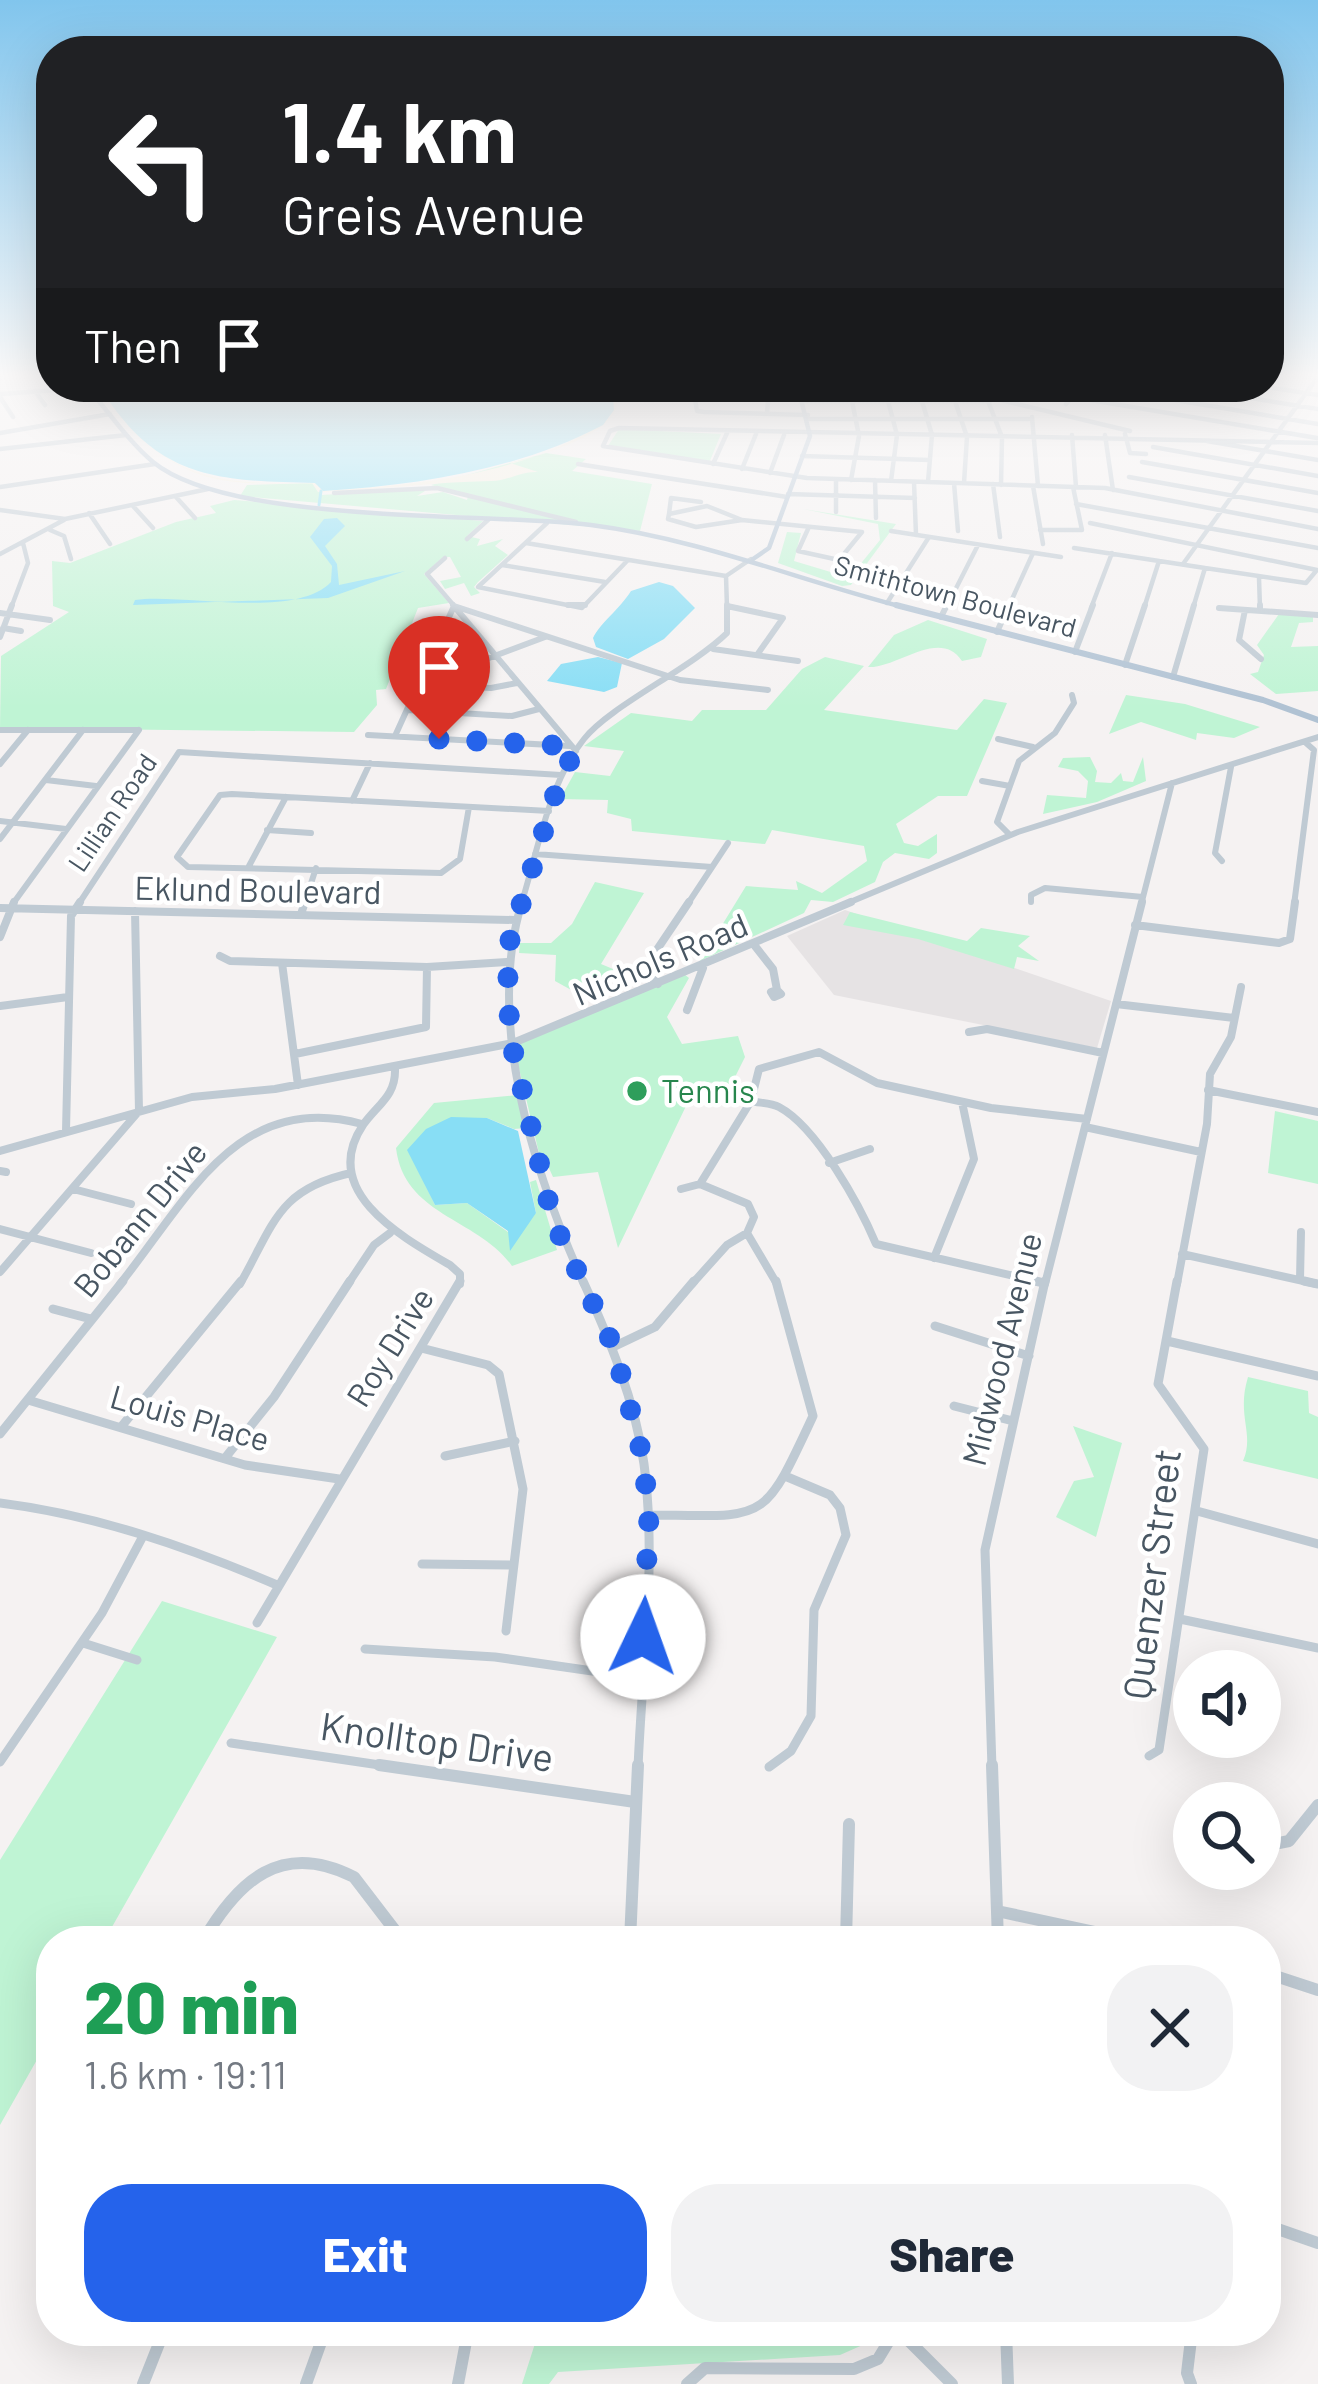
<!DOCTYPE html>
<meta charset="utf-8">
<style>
:root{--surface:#fff;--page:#f2f2f3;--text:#1f2937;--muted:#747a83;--accent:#2563eb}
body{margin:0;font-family:Barlow,sans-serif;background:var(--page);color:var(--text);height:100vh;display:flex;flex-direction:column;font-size:45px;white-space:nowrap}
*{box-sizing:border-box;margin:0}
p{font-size:39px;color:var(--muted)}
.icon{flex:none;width:66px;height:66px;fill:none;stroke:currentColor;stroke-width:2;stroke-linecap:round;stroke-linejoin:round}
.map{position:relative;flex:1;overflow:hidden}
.details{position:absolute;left:36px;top:1926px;width:1245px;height:420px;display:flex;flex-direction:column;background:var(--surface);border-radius:48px;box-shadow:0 12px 48px #0002}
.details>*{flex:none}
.guide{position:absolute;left:36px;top:36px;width:1248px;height:366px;border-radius:48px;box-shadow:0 12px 48px #0002;background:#202124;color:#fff;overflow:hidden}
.controls{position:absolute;left:1173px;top:1650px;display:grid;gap:24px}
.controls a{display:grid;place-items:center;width:108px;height:108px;border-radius:50%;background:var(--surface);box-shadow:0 12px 48px #0002;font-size:60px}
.pin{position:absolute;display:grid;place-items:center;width:102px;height:102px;color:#fff;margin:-123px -51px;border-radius:50% 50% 50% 0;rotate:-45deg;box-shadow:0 0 12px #0007}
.pin .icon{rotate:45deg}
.me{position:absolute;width:132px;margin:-66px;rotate:3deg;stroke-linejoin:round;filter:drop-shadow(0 0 9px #0008)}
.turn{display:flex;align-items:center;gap:42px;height:252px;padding:0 48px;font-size:54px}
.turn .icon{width:156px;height:156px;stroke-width:2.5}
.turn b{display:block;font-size:84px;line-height:102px}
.then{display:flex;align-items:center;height:114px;padding:0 48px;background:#0003;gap:24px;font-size:45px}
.round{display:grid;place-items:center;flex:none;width:126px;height:126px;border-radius:48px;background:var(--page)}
.head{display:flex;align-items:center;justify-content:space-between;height:204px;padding:0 48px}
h1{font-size:72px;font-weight:800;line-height:90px;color:#1e9e55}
.primary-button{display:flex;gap:24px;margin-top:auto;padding:24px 48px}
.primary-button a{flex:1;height:138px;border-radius:48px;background:var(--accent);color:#fff;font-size:48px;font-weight:800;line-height:138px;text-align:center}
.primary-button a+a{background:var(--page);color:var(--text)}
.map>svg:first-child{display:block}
</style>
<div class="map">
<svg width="1318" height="2384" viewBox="0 0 1318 2384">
<rect width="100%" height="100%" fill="#f5f2f2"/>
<!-- education -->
<path fill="#e6e3e4" d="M845 910 1111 1001 1097 1048 834 995 787 936Z"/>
<!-- green -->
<path fill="#bff4d4" d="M619 429 721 434 709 463 608 446Z
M546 453 586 459 572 471 652 484 640 531 240 496 247 485 316 483 321 495 421 489 425 491 417 496 443 492 467 500 468 496 431 485Z
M234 500 483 521 467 536 480 539 477 546 503 539 495 546 508 555 478 582 474 587 480 593 471 596 464 583 445 589 440 581 461 577 450 557H443L424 574 449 603 418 608 386 689 376 690 377 705 354 732 0 728 1 656 69 612 53 606 52 561 70 563 176 522 216 513 210 506Z
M803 509 896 524 851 585 842 586 778 563 787 532 801 533 794 561 834 573 845 565 858 567 880 540 878 524Z
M1279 614 1313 616V622L1299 623 1291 647 1318 646V691L1276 694 1250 674 1258 672 1264 655 1257 645Z
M928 620 987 639 981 657 962 661C940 627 896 669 868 667L894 635Z
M825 657 864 666 824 710 957 730 984 699 1007 703 967 796H938L896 824 904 843 918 846 937 834V853L929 859 895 853 883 862 875 882 833 902 811 900 804 913 700 961 746 886 798 890 796 881 822 893 867 861 864 846 772 830 765 844 632 831 631 819 607 813 608 800 560 799 575 772 610 776 624 751 584 746 631 713 692 721 702 710H766L802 669Z
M1126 695 1185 704 1260 727 1234 738 1197 733 1196 740 1141 722 1109 734Z
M1090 757 1097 771 1095 782 1111 783 1121 773 1123 781 1133 782 1143 757 1146 781 1097 802 1043 814 1047 795 1086 798 1088 781 1078 771 1058 767 1063 758Z
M595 882 644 893 601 964 613 969 612 974 573 991 555 981 556 955 519 953 520 943H551L572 924Z
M850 912 967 941 981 928 1030 936 1018 946 1039 961 1017 957 1014 969 918 939 843 925Z
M684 974 689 978 667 1017 682 1044 738 1036 745 1057 731 1085 698 1081 618 1248 598 1172 553 1177 548 1166H542L513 1043Z
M518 1095 526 1128 514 1129 487 1118 408 1150 435 1205 467 1203 508 1232 536 1213 530 1182 536 1180 557 1250 512 1266C478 1218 404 1216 396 1148L434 1103Z
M1275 1111 1318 1121V1184L1268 1173Z
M1248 1377 1308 1391 1309 1413 1318 1417V1479L1243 1461C1255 1434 1236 1416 1248 1377Z
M1073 1426 1122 1443 1096 1537 1056 1517 1074 1481 1094 1477Z
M162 1601 277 1637 104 1941H51V2035L0 2125V1860Z
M539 2331H778L798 2340 805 2331H866L874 2340 840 2355 558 2372 549 2384H522Z"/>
<!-- sand -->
<path fill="#f6f0e3" d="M99 387C165 477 204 485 315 483L323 491C418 485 530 475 610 418L612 387C641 428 540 456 510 463L538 472C521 471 508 481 491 481 434 482 376 490 318 492L312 483C233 485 184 487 129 424 118 411 107 402 99 387Z"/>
<!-- water -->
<path fill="#88def5" d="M100 387H612L614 410 603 425C517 470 420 485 323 491L315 483C214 481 156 478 100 387Z
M337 518 345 526 325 546 337 564 339 585 405 571 328 598 133 605 135 600C182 593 295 620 331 582L332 566 310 537 324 519Z
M659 582 673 586 695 608 664 639 628 659 596 647 593 638C600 623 619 610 631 591Z
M598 657 622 663 617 687 604 692 547 681 561 664Z
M451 1117 487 1118 518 1131 536 1213 510 1251 508 1231 467 1203 435 1205 407 1150 426 1129Z"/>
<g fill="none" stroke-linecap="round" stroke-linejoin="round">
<!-- stream -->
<path stroke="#88def5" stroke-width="3" d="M319 505 321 491"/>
<!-- minor-far4 -->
<path stroke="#bfcad3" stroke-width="4.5" d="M1287 374 1317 378
M0 378 3 374
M844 387 847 401
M880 387 883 401
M946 387 1130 431
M1097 387 1318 424
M1183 387 1318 409
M1267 387 1318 395
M642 388 681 387
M1019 388 1317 438
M35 391 45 405
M919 391 932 435 928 482
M0 394 87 388
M0 397 13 417
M695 399 697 411 704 412 808 415
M644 400 761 398 768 401 767 414
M805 401H990
M888 401 897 435 891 481
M955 401 967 437 964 483
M988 401 1002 437 1001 485
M1066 404 1082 387
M1032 417 1038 486
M809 419H1029
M0 433 110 414
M1125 434 1130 453 1146 454
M1072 435 1076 487
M1105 435 1113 490
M1207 441 1318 460
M1318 443 619 428 610 431 603 446 807 478 1105 488 1318 529
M1153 447 1318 476
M0 449 126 435
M802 456 930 460
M1142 462 1318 493
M578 464 787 497
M713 464 727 433
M742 469 756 434
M770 473 784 435
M1129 477 1318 511
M836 479V512
M851 480 859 436 852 401
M875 480 876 518
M914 482 916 535
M954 483 958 531
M993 484 1000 537
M1033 486 1043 544
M0 487 155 464
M334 493 437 488 576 522
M788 494 915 498
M176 497 195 518
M1076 504 1318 548
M133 506 153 528
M707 506 742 520 696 527 668 519 669 514Z
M0 510 65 519 208 489
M89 513 110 544
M669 514 671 498 701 502
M742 520 862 532 839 560 798 551 808 529
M1090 523 1317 570 1306 583 1205 568
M50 530 64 536 71 559
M1040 530H1082L1073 487
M891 531 1061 557
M467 539 489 519
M526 543 726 576
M1074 548 1205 568 1193 608
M0 554 64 520
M445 558 427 574 456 608
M1183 564 1317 378
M502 565 605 582
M1259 578 1260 608
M479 586 547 523
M478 587 582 608 627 561
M887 603 929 537
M727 606 737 608
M11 608 28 563 23 543
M453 608H461
M727 608 726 576 751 559
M946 608 978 545
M1008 608 1033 553
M1091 608 1112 553
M1144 608 1159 561"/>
<!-- minor-far3 -->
<path stroke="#bfcad3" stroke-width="6" d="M453 605 576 751
M568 605H585
M1260 605V611
M727 606 783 618 757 655
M1219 608 1318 615
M1245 610 1239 640 1261 659
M0 613 50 620
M941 617 947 605
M3 628 21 631
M997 632 1009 605
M0 637 12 605
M713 649 798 661
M1075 652 1093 605
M429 660 489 658 545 637
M1125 665 1145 605
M1173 677 1194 605
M418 684 491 688 517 683
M407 710 512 716 539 709
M0 730H137
M368 735 570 746
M395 736 454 606 680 680 768 690
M998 739 1033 747
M0 764 28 730
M46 780 96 786
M982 781 1010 786
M352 801 370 763
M469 807 460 859 441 873 188 867 177 857 220 795 232 794 549 811
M0 821 66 829
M267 830 311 833
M1009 834 997 822 1019 761 1055 733 1074 703 1072 695
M0 839 83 730
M535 854 712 867
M1222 861 1215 853 1231 767
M249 866 286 797
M1031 902V895L1045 888 1143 897
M12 905 139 730
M78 905 179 752 561 775
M304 905 316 868
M521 905C538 851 548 784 584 739 610 706 690 669 727 633V605
M687 905 728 843
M843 905 1018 832 1318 737
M1141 905 1172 783
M1294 905 1314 750 1306 743"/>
<!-- minor-far2 -->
<path stroke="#bfcad3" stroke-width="8" d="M522 902C485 1022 534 1173 584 1284
M0 908 515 920
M301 914 305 902
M1135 925 1279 943 1290 939 1295 902
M0 937 14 902
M755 946 773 969 777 990
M220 956 230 961 427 967 507 962
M282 963 298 1085
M658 984 646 972 648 963 689 902
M777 990 781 994 774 997 771 992Z
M1116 1004 1234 1018
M0 1006 68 997
M687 1010 703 968
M969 1032 987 1029 1103 1053
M295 1054 426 1027 427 967
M395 1069C396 1096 377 1105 363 1125 319 1191 400 1236 450 1265L460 1274V1284
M1208 1090 1318 1112
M751 1101C759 1103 771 1103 779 1107 817 1127 860 1206 876 1244L1044 1283
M1085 1127 1201 1152
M66 1131 71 916 80 902
M0 1151 192 1097 275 1089 513 1043 851 902
M829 1163 870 1149
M0 1171 6 1172
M700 1184 748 1204 754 1217 747 1233
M73 1189 131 1204
M681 1189 700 1184 751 1101 759 1069 819 1052 877 1083 991 1108 1087 1119
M0 1229 91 1253
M747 1233 777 1284
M1182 1254 1317 1284
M934 1258 974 1159 962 1102
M0 1272 139 1111 135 911
M1300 1280 1301 1232
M120 1284C187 1201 237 1090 362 1124
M240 1284C274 1224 278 1189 351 1173
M348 1284 374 1245 390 1233
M692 1284 727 1245 747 1233
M1045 1284 1142 902
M1177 1284 1207 1124 1210 1074 1231 1037 1241 987"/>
<!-- minor-far1 -->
<path stroke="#bfcad3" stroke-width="9" d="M583 1281C609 1338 635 1400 644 1464 657 1563 642 1668 638 1768
M1035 1281 1044 1283
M1304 1281 1318 1284
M53 1309 91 1319
M935 1326 1029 1356
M1167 1341 1318 1376
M613 1347 655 1327 694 1281
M421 1348 488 1365 499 1374 523 1489 506 1631
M28 1400 245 1465 339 1479
M954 1406 1013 1421
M121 1427 241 1281
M0 1434 123 1281
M445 1456 515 1441
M225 1458 274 1397 350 1281
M0 1503C96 1515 188 1547 277 1585
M1197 1511 1318 1544
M649 1515C767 1516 762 1526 813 1416L776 1281
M422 1564 512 1565
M1180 1619 1318 1648
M257 1623 460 1281
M83 1643 137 1660
M365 1649 495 1657 641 1678
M231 1743 400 1768
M1149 1756 1159 1750 1204 1449 1158 1384 1177 1281
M0 1762 102 1613 142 1538
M769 1767 791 1751 811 1716 814 1610 846 1535 840 1508 830 1495 785 1476
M992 1768 985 1550 1045 1281"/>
<!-- minor -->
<path stroke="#bfcad3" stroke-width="12" d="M379 1765 635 1802
M992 1765 998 1941
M1260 1847 1289 1841 1318 1805
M997 1911 1137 1941
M203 1941C238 1881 281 1840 354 1877L403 1941
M630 1941 638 1765
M846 1941 849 1824
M1266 1973 1318 1990
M1266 2225 1318 2243
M899 2331 952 2384
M1006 2331 1008 2384
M143 2384 164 2331
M306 2384 325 2331
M458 2384 468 2331
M687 2384 705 2368 854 2369 878 2359 895 2331
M1191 2384 1187 2373 1192 2331"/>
<!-- major-far1 -->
<path stroke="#b0c2d3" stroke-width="4.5" d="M87 387C108 411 129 442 153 462 230 525 487 512 591 525 700 539 801 581 907 608
M753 559 769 548 810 436 798 387"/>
<!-- major -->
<path stroke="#b0c2d3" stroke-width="6" d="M896 605 1263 700 1318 720"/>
</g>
<!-- sky -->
<linearGradient id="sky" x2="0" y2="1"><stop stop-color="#81c5ed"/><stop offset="0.53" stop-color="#faf9f9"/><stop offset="1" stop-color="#faf9f9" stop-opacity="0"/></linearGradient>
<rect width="1318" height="708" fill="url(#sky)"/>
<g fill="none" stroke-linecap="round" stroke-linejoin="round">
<!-- route -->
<path stroke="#2563eb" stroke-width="21" stroke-dasharray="0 37.8" d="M439 739 570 746 576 751 561 775 507 950 510 1037 553 1221 614 1347 643 1458 649 1516 643 1637"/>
</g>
<!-- markers -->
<circle fill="#2e9e5b" stroke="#fff" stroke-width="4.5" cx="637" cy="1091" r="12"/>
<g text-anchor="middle" stroke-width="9" stroke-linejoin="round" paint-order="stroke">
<!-- far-street labels -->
<g font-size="27" fill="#485662" stroke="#fff">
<text transform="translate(955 597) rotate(15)" y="9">Smithtown Boulevard</text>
<text transform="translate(113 813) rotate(-56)" y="9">Lillian Road</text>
</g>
<!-- street labels -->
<g font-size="33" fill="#485662" stroke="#fff">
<text transform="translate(258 890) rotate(1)" y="12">Eklund Boulevard</text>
<text transform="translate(660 959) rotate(-23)" y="12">Nichols Road</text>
<text transform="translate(140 1219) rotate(-51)" y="12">Bobann Drive</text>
<text transform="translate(390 1347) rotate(-58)" y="12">Roy Drive</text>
<text transform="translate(1002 1349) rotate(-76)" y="12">Midwood Avenue</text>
<text transform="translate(190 1418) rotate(16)" y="12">Louis Place</text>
</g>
<!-- leisure labels -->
<g font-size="33" fill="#27864d" stroke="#fff" text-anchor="start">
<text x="661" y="1103">Tennis</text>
</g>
<!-- near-street labels -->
<g font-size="39" fill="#485662" stroke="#fff">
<text transform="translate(1152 1574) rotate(-83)" y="14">Quenzer Street</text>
<text transform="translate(437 1742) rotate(8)" y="14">Knolltop Drive</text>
</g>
</g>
</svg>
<div class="controls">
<a><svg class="icon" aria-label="sound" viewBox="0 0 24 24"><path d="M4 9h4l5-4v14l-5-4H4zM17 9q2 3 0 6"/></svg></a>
<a><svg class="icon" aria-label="search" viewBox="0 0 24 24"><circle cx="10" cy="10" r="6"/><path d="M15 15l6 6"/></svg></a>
</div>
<div class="pin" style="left:439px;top:739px;background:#d93025"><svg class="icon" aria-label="arrive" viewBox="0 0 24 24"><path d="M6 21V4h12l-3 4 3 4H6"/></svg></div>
<svg class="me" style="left:643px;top:1637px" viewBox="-20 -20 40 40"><circle r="19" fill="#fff"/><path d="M0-13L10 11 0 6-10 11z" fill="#2563eb"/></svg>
<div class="guide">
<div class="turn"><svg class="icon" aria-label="left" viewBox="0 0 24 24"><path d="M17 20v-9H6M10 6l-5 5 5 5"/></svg><div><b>1.4 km</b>Greis Avenue</div></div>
<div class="then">Then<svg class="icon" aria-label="arrive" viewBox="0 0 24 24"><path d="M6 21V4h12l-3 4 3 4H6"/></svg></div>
</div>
<section class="details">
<div class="head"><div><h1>20 min</h1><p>1.6 km · 19:11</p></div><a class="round"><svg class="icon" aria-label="close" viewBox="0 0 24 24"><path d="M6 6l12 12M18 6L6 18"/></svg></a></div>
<div class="primary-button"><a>Exit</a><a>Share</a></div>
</section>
</div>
